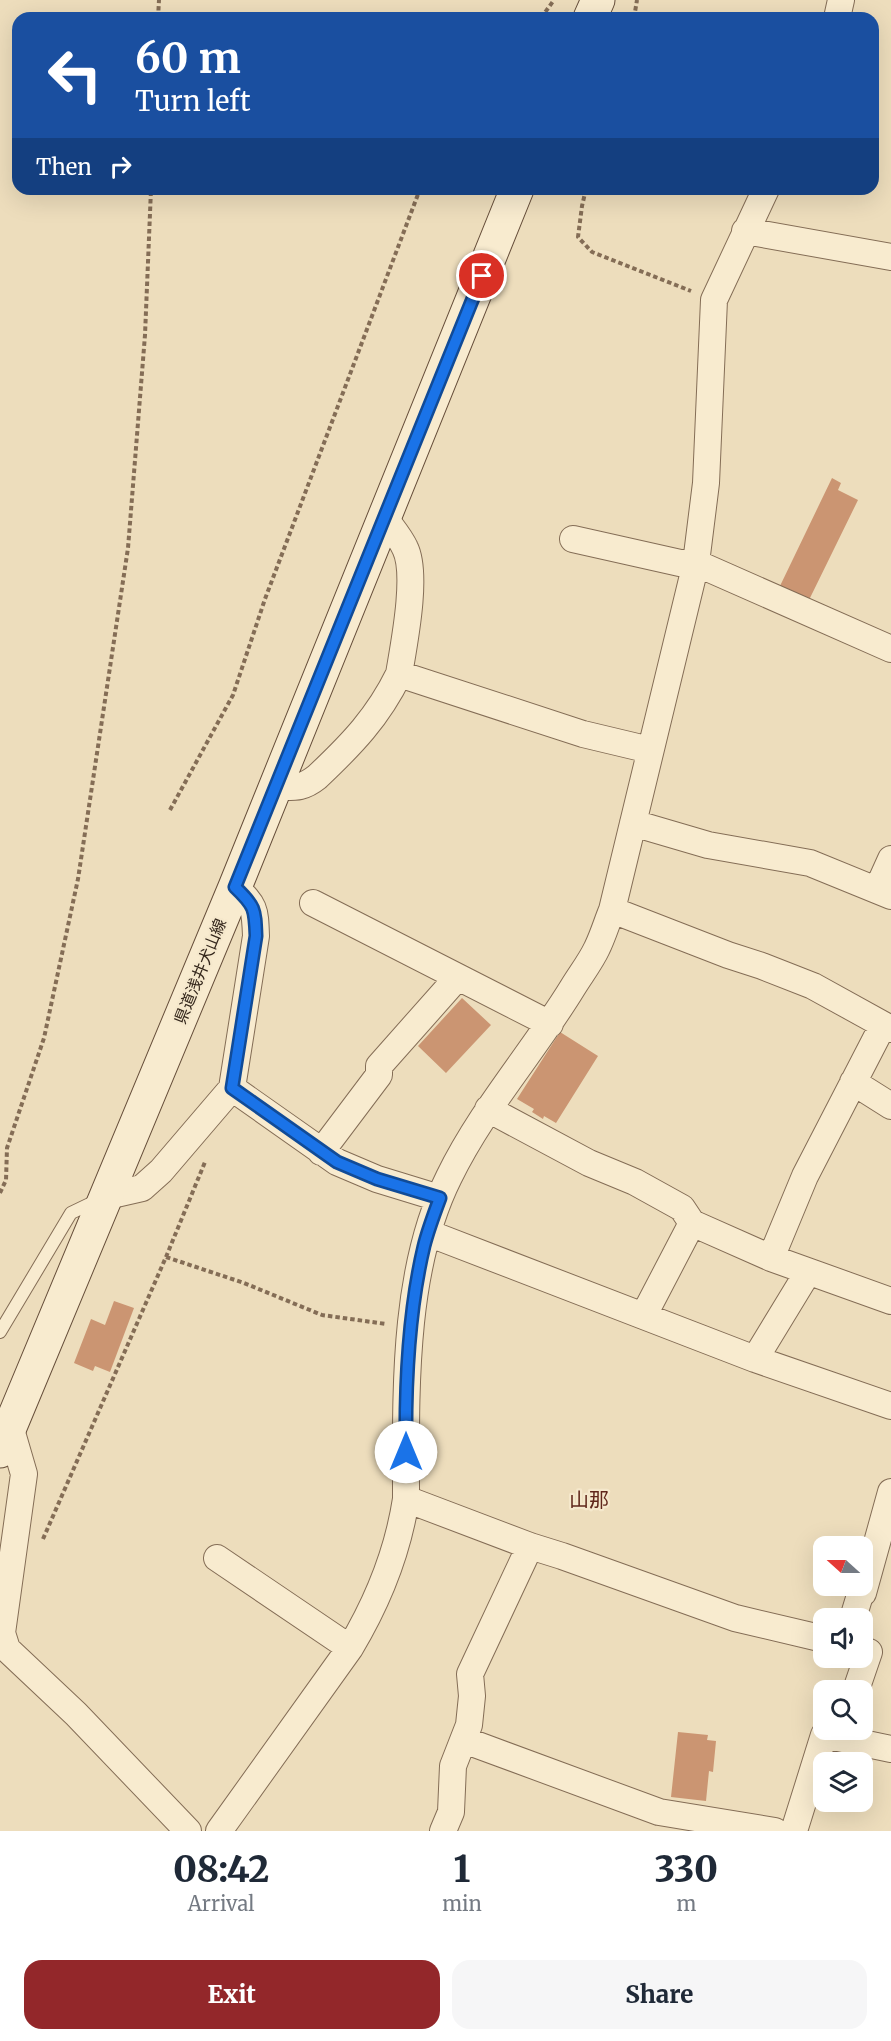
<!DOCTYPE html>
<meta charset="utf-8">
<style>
:root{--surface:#fff;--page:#f6f6f7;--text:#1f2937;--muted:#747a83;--accent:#93272a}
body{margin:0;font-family:Merriweather,"Noto Sans JP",serif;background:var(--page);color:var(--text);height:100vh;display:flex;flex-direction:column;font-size:22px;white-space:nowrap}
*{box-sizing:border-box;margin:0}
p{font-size:20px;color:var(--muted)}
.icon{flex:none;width:33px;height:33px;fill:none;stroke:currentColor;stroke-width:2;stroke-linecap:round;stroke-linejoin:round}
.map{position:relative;height:1831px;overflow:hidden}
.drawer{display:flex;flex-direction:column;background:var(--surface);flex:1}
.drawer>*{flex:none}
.hud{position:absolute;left:12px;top:12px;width:867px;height:183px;border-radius:18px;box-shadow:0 6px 24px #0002;background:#1a4fa0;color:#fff;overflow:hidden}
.needle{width:39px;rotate:291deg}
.buttons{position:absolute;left:813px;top:1536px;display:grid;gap:12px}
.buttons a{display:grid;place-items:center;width:60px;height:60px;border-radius:12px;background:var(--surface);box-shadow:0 6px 24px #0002;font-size:30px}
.pin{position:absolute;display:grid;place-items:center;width:51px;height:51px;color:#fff;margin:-26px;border:3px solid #fff;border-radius:50%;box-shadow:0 2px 6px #0007}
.me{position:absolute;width:66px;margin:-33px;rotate:0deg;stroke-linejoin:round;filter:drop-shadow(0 0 4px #0008)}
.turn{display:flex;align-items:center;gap:21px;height:126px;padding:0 24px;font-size:27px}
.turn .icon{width:78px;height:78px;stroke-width:2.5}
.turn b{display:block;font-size:42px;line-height:51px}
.then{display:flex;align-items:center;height:57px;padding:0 24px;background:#0003;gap:12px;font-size:22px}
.eta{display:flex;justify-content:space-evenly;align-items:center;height:102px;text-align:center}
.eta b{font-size:36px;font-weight:800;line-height:42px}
.cta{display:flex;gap:12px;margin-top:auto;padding:12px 24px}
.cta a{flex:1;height:69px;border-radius:18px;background:var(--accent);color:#fff;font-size:24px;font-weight:800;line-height:69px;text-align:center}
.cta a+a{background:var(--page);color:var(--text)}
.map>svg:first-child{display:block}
</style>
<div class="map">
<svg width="891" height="1831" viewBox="0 0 891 1831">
<rect width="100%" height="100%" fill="#edddbc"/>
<!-- building -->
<path fill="#cb9572" d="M832 478 841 483 838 490 858 500 809 600 780 586Z
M462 998 491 1025 446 1073 418 1046Z
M560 1032 598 1056 556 1123 544 1116 543 1119 532 1112 534 1109 517 1099Z
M114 1301 134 1308 110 1372 95 1366 93 1371 74 1363 91 1319 105 1325Z
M678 1732 708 1735 707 1740 716 1741 713 1772 709 1771 706 1801 671 1797Z"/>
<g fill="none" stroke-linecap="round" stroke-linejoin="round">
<!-- service casing -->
<g stroke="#846d56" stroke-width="14">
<path id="service" d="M0 1332 71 1213 98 1200"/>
</g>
<!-- minor casing -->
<g stroke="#846d56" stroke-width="28">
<path id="minor" d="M837 18 841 0
M745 231 891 257
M384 517C391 527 400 537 405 548 418 574 404 644 399 674
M573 539 680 563H696L891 649
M275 787C294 787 302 789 317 777 352 744 378 717 399 674L583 734 650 750
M633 823 708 845 810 863 891 896
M235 887C255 906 255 908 256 936L232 1088 337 1162 377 1179 439 1198
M877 890 891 859
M313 903 550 1024
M612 910 728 955 762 966 813 986 891 1029
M853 1082 891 1106
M488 1109 589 1163 635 1182 682 1208 692 1223 771 1258 891 1301
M321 1152 379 1075V1066L457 978
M107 1196 142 1188 161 1171 232 1088
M428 1233 755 1359 891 1406
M771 1258 805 1176 883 1025
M644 1315 692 1223
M755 1359 808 1272
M10 1426 24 1474 2 1633 7 1649 76 1714 188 1831
M406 1499 530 1546 562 1556 735 1618 824 1639
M217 1558 350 1648
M853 1618 860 1595 863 1593 891 1492
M856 1690 869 1652
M464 1740 659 1812 775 1831
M219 1831 350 1648C377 1603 398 1551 406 1499 406 1395 402 1271 449 1177 482 1109 534 1051 573 987 581 974 591 961 597 948 603 936 607 922 612 910L696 563 706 483 714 300 766 189
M443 1831 451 1812 453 1766 469 1725 472 1696 470 1674 530 1546
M794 1831 824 1735 891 1749"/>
</g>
<!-- secondary casing -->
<g stroke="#664e3a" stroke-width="35">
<path id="secondary" d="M590 18 598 0
M0 1451 235 887 517 189"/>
</g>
<!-- path -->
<path stroke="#846d56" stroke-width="4" stroke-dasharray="4.5 3" stroke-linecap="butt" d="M158 18 159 0
M541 18 554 0
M634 18 637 0
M586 189 582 206 578 237 592 252 691 291
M170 810 233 695 265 599 420 189
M0 1193 6 1180 7 1148 44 1038 78 879 128 548 145 335 151 189
M166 1257 244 1283 322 1315 386 1324
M43 1539 166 1257 205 1162"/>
<!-- service -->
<use href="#service" stroke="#f8ebcf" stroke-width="12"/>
<!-- minor -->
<use href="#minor" stroke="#f8ebcf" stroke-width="26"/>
<!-- secondary -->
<use href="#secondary" stroke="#f8ebcf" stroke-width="33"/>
</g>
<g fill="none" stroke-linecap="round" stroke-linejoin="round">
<!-- route casing -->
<g stroke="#114b97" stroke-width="15">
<path id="route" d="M406 1452C405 1383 408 1313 424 1246 428 1230 434 1214 440 1198L377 1179 337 1162 232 1088 256 936C255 909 255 906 235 887L482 276"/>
</g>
<!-- route -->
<use href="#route" stroke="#1a73e8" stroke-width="10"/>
</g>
<g text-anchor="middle" stroke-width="4.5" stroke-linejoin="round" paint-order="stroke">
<!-- street labels -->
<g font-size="16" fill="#33261b" stroke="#f5e8cc">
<text transform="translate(200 971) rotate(-68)" y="6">県道浅井犬山線</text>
</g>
<!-- quarter labels -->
<g font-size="20" fill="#60271b" stroke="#f5e8cc">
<text x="589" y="1507">山那</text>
</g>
</g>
</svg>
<div class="buttons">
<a><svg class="needle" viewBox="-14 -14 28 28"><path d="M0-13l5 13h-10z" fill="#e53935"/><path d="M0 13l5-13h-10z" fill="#747a83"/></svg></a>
<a><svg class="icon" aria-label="sound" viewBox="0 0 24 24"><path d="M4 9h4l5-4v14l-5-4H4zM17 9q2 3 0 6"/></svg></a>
<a><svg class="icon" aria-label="search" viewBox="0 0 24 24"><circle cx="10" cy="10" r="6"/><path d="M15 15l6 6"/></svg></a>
<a><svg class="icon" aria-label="layers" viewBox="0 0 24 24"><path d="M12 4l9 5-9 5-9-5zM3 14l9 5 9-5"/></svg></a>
</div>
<div class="pin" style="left:482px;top:276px;background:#d93025"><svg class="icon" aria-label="arrive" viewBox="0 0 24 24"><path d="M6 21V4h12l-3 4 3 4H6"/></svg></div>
<svg class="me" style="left:406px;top:1452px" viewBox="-20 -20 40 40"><circle r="19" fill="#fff"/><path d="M0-13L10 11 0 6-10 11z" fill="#1a73e8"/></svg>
<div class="hud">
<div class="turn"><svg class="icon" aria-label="left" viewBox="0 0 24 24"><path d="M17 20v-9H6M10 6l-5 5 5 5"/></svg><div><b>60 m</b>Turn left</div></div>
<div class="then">Then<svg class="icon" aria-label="right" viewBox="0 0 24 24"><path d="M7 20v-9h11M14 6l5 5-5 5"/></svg></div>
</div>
</div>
<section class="drawer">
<div class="eta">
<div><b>08:42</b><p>Arrival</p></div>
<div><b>1</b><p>min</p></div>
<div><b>330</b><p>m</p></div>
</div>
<div class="cta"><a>Exit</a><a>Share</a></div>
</section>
